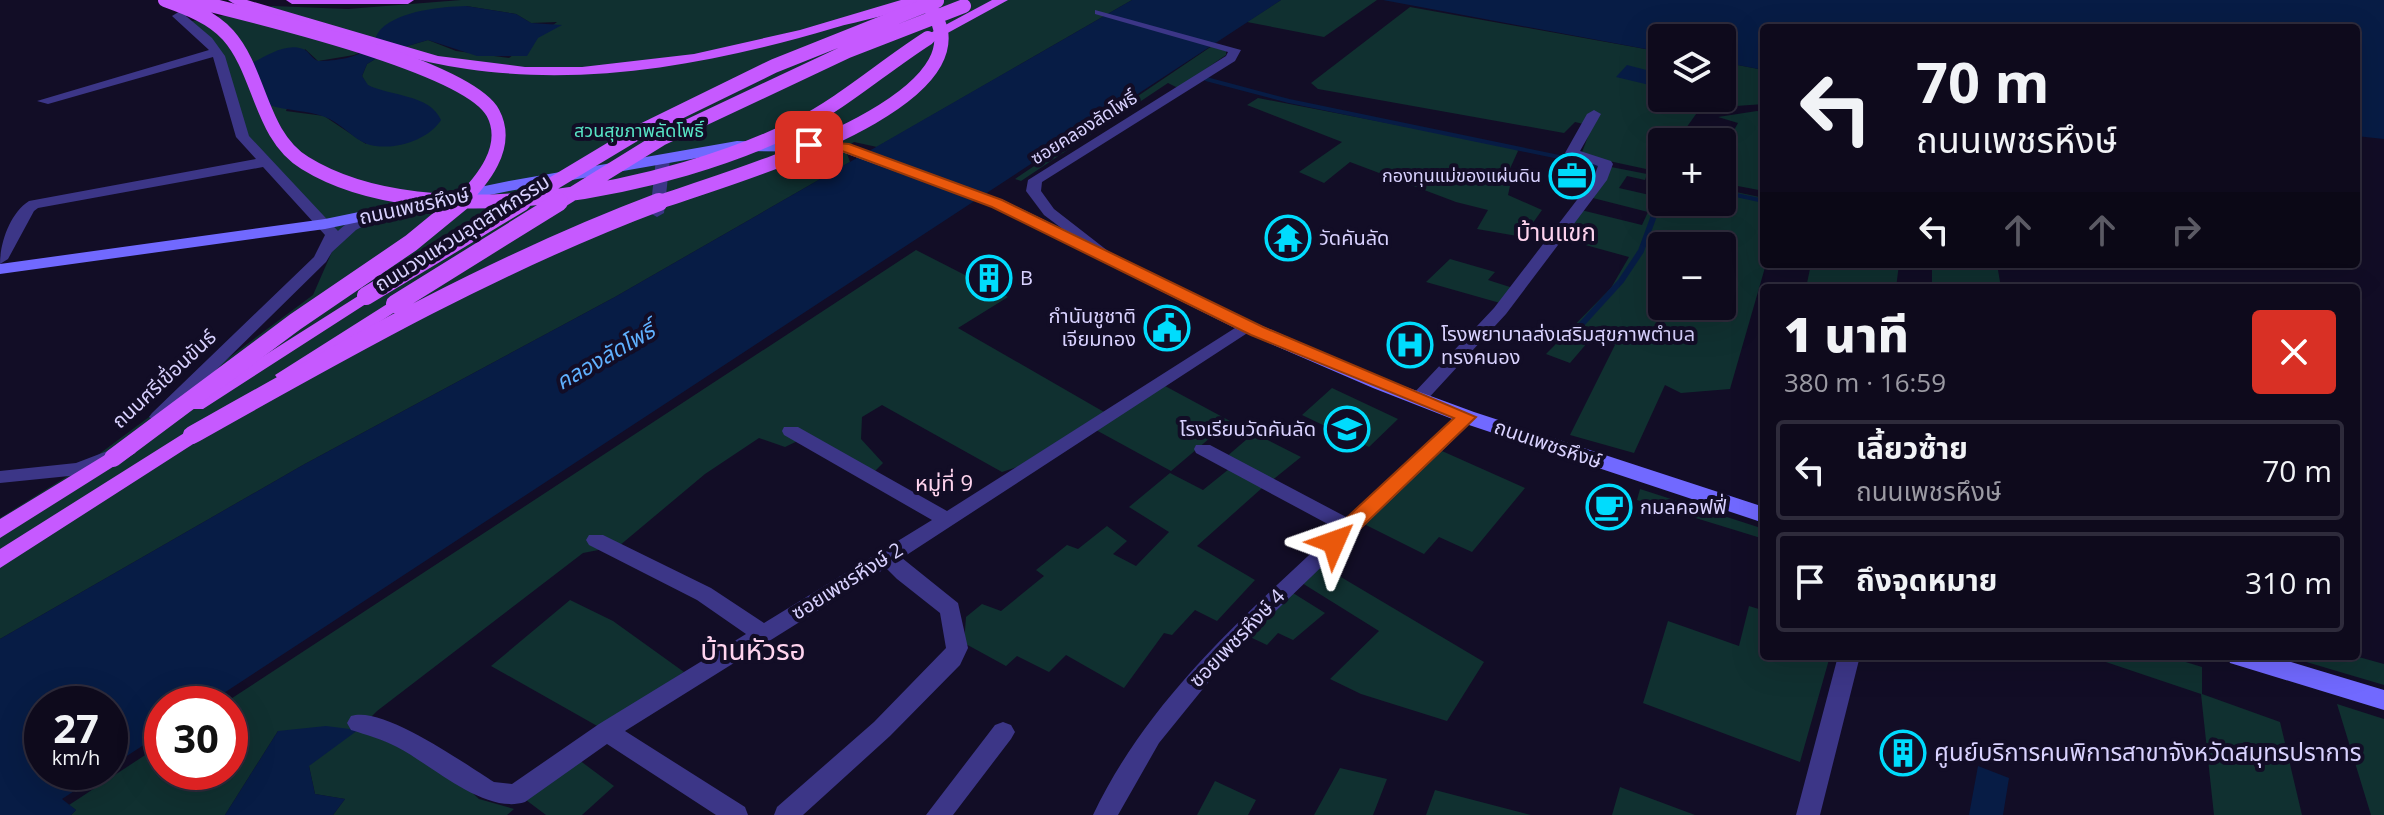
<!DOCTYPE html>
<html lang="th">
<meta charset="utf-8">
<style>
:root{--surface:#0e0a1c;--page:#1c1829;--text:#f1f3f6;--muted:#9b9aa3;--line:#2e2b3b}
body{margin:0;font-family:"Open Sans","Noto Sans Thai",sans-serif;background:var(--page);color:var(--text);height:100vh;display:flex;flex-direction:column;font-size:30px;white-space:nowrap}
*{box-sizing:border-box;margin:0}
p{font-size:26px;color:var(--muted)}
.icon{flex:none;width:44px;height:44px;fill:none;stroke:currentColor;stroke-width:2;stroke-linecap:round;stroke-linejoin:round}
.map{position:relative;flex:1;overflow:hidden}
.drawer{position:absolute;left:1760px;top:284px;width:600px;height:376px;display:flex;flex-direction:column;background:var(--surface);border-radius:8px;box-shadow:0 8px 32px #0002,0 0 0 2px var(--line)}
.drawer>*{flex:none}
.hud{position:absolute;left:1760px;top:24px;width:600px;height:244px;border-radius:8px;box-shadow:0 8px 32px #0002,0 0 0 2px var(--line);background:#0e0a1c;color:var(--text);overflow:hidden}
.buttons{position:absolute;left:1648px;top:24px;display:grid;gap:16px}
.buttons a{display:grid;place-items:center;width:88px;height:88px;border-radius:8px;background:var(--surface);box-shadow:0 8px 32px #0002,0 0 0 2px var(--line);font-size:40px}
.speed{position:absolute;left:24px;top:686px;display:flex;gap:16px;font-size:40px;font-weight:700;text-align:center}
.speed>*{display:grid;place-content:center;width:104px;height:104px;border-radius:50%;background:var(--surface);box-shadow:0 8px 32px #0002,0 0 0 2px var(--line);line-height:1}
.speed small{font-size:20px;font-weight:400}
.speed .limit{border:12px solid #d22;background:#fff;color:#111}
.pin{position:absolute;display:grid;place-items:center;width:68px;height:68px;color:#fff;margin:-34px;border-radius:16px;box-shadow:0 4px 12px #0006}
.me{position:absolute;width:88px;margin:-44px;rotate:47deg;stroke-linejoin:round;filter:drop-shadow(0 0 6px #0008)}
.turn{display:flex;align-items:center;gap:28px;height:168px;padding:0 24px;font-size:36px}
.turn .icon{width:104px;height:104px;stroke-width:2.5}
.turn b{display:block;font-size:56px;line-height:68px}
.lanes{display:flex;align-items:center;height:76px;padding:0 24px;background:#0003;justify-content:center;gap:40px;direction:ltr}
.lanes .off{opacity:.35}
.round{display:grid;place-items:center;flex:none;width:84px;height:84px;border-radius:8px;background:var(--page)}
.summary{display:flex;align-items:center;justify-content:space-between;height:136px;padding:0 24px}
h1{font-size:48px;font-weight:800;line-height:60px}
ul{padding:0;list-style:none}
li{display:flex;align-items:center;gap:24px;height:100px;margin:0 16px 12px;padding:0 8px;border:4px solid var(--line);border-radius:8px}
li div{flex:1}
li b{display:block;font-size:30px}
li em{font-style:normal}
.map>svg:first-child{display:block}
</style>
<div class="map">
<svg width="2384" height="815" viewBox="0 0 2384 815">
<rect width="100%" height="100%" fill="#120d26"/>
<!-- green -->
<path fill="#103030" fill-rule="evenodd" d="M461 0H1132L877 147 854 142 845 148 850 162 615 297 303 465 0 639V518L79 469 313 295 334 247 333 234 243 137 219 56 188 22 273 6 348 9ZM466 6 516 14 531 23 557 22 509 58 456 51 428 40 387 52 367 64 362 76 367 85 377 90 366 144 324 116 286 111 305 49 318 61 354 55Z
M1281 0H1377L1324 37 1247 22Z
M1410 7 1662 52V98H1722V62L1764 70V104L1722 107 1704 103 1676 142H1662L1660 172 1581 155 1592 126 1575 122 1564 133 1318 89 1311 83Z
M1212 46 1226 51V55L1178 88 1168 83 1021 181 1015 179Z
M1258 98 1516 148 1518 151 1503 184 1510 186 1508 195 1542 210 1523 237 1477 229 1488 210 1456 202 1350 162 1324 183 1299 172 1342 142 1247 105Z
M1757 111 1764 112V191L1722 183V152L1738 123 1718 117Z
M1611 167 1647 174 1645 180 1627 176 1619 188 1654 196 1662 178V202H1722V189L1764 198 1766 264 1730 389 1681 393 1665 385 1634 453 1570 435 1615 345 1593 336 1570 363 1546 354 1611 288 1629 257 1560 238 1581 210 1642 225 1648 212 1589 197ZM1662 246H1722V306H1662Z
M916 250 1008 297 958 328 1104 412 1017 467 1002 472 882 405 862 417 861 439 883 463 874 472 808 436 785 447 759 438 705 474 619 546 583 553 377 711 358 730 407 750 464 785 479 799 514 809 507 815H333L345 799 315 794 309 766 278 731 225 815H71L76 810 69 805 162 744V772H230V704H223Z
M1450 259 1495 272 1488 280 1513 288 1500 303 1426 282Z
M1811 264H1899L1896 288H1806Z
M1932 264H1997L2001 288H1932Z
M1165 386 1230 421 1171 471 1096 430Z
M1332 388 1398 419 1369 447 1302 415Z
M1254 433 1301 457 1270 482 1225 458Z
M1442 451 1525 488 1472 552 1439 537 1424 554 1364 524Z
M1229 469 1262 488 1197 546 1255 580 1217 621 1195 610 1172 635 1164 633 1124 688 1066 655 1049 672 1017 656 1006 666 964 643 966 617 982 604 1001 611 1044 576 1036 570 1067 545 1078 549 1107 526 1127 541 1113 554 1136 566 1169 532 1129 507 1170 473 1203 490Z
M1640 489 1764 529V539L1637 500Z
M1319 564 1484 662 1447 721 1361 694 1330 679 1379 631 1302 583Z
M1293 593 1325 613 1293 640 1278 633 1267 645 1250 637Z
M570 600 613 621 684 672 599 727 491 666Z
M1764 604V656H1830L1800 762 1643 703 1668 621 1739 646 1749 606 1762 610Z
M2088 656H2166L2202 667V694L2280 722 2302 815H2214L2201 694Z
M2286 656H2355L2384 664V685Z
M2337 704 2384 719V815H2371Z
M575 757 614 786 582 815H546L522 797Z
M1340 768 1387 779 1373 815H1314Z
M1215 781 1256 800 1248 815H1197Z
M1620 787 1695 815H1612Z
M1435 790 1531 815H1426Z"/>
<!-- water -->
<path fill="#071c45" d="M1132 0H1281L207 704H162V733L110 767V704H42V772H103L62 799 76 810 71 815H0V639L303 465 615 297Z
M1383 0H2384V139L2356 136V28H1764V70L1722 62V38H1662V52Z
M466 6 516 14 531 23 562 25 538 38 527 56H477L428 40 387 52 367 64 362 76 368 85C389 96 430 94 441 120 428 141 391 152 367 144 353 139 340 122 325 117 307 110 287 111 269 105L250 64C264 57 286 42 303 49 309 51 311 58 318 61 334 61 361 58 371 45 375 40 377 33 381 29 401 10 441 7 466 6Z
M1627 65 1662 74V88L1616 77Z
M326 726 358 730 309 766 315 794 345 799 333 815H225L278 731Z
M1978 766 2009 778 2003 815H1969Z"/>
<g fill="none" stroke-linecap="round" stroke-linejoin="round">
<!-- stream-far1 -->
<path stroke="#071c45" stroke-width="4" d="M1206 79 1289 101 1598 165
M1722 192 1764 201
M1658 204 1662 194"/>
<!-- stream -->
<path stroke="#071c45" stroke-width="6" d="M1580 326 1621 281 1641 251 1659 202"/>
<!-- street -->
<path fill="#3c3687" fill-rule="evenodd" d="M198 0 209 2 186 16 212 38 225 56 249 136 338 231C350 220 372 207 387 209L389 212 356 230 332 252 326 262 164 421 158 423 149 417 152 413 314 257 325 235 263 167 38 208 34 211 8 259 0 264C0 243 10 213 29 201L256 159 236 137 213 57 48 104 37 101 209 50 172 16Z
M1095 10 1241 50 1235 61 1042 182 1041 191 1054 209 1117 258 1120 261 1117 264 1112 266 1044 215 1026 191 1028 180 1226 56 1228 52 1095 14Z
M1594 110 1601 114 1580 151 1611 161 1613 164 1607 180 1506 314 1424 403H1412L1409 399 1412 395 1494 308 1593 179 1598 166 1565 153 1587 114Z
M663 155 670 159 664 213 657 217 650 213 656 159Z
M1246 321 1254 326 1252 330 902 558 958 603 968 648 960 665 890 736 803 815H774L777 807 874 722 946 648 940 613 897 579 886 568 625 731 745 807 748 815H716L607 744 525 802C485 815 432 765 397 747 382 739 367 735 351 730L347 723 351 716C383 705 465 764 494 782L512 784 599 724 746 634 697 600 589 545 586 540 589 535H603L711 588 764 623 932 520 784 435 782 431 784 427H798L947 511Z
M1467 411 1473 413 1476 417 1473 421 1232 653 1159 743 1118 815H1093C1148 699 1245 615 1337 529L1196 453 1194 449 1196 445H1210L1348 518 1461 413Z
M110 450 117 452 119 456 117 460 79 475 0 483V471L76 463Z
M1838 656H1860L1820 815H1796Z
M1003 722 1011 725 1015 732 1011 739 953 815H926L995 725Z"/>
<!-- secondary -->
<path fill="#7169ff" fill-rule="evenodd" d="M737 141 849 144 1003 200 1253 322 1387 380 1474 412 1764 507V523L1460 422 1373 388 1239 330 991 206 842 152 737 151 509 191 325 229 0 274V264L325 219 509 181Z
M2227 656H2271L2384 690V710L2230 663Z"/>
<!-- primary -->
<path fill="#c659ff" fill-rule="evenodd" d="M228 0H247L438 56 525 67H582L694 54 800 30 901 0H920C902 14 857 21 834 28 715 63 591 87 467 69 417 62 368 46 320 31 297 24 244 12 228 0Z
M286 0H414L408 4H292Z
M992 0H1008L933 41 921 38Z
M366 291 372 292 375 296 372 300 203 409H189L186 405Z
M395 299 404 304 401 308 292 379H278L275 375Z
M208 418 215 420 218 425 215 430 0 568V549Z
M128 441 135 443 138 448 135 453 0 538V519Z"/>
<!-- primary-bridge-far1 -->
<path stroke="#c659ff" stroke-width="14" d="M165 0C187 8 212 17 228 35 261 72 260 136 305 163 429 240 674 188 797 126 844 102 884 66 928 38
M191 0C249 15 467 65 493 113 511 147 482 181 459 204
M519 204 639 132 774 66 937 1
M556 204 661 139 848 51 964 6
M654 204C713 182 1019 99 923 0"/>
<!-- primary-bridge -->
<path stroke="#c659ff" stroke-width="18" d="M366 296 522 202
M395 304 559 202
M192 435C345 349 494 264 659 202
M113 458 295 322 411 243 461 202"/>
</g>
<!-- route -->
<path fill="#ea580c" stroke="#983908" stroke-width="2" d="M809 141 849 144 1002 200 1263 327 1476 417 1341 547H1327L1324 542 1327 536 1454 418 1251 335 992 207 842 151 804 148 802 145Z"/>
<!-- icons -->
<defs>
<g id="office-ring" transform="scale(2.3)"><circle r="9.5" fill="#120d26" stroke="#00dcfd" stroke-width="1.5"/><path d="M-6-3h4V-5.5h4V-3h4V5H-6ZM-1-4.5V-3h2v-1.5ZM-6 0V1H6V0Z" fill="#00dcfd"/></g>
<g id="temple-ring" transform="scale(2.3)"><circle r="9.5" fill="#120d26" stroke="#00dcfd" stroke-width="1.5"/><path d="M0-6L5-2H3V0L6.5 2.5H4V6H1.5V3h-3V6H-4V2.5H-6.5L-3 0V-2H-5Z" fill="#00dcfd"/></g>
<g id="building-ring" transform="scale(2.3)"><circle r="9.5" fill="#120d26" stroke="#00dcfd" stroke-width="1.5"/><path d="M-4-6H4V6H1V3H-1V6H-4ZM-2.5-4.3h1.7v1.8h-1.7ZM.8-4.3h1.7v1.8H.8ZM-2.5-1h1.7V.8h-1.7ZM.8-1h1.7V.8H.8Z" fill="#00dcfd"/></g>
<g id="civic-ring" transform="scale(2.3)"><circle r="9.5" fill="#120d26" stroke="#00dcfd" stroke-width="1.5"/><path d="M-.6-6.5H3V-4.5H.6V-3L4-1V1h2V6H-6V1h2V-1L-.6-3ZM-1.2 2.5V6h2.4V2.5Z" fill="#00dcfd"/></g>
<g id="hospital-ring" transform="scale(2.3)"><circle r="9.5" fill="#120d26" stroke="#00dcfd" stroke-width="1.5"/><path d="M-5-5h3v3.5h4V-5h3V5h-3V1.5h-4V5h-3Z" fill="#00dcfd"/></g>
<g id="school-ring" transform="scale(2.3)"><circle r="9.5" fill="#120d26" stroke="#00dcfd" stroke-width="1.5"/><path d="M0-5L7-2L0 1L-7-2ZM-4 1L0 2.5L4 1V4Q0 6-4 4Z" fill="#00dcfd"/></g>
<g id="cafe-ring" transform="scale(2.3)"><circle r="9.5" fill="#120d26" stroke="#00dcfd" stroke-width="1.5"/><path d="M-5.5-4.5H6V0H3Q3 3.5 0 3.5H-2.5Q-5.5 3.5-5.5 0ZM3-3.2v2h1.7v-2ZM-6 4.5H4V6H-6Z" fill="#00dcfd"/></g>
</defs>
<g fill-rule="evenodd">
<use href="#office-ring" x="1572" y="176"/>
<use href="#temple-ring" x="1288" y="238"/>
<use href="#building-ring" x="989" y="278"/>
<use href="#civic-ring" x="1167" y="328"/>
<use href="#hospital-ring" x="1410" y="345"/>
<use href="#school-ring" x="1347" y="429"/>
<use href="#cafe-ring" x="1609" y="507"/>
<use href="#building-ring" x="1903" y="753"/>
</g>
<g text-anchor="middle" stroke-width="8" stroke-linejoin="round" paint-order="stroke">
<!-- far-street labels -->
<g font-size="18" fill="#d9d2ff" stroke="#120d26">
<text transform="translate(1084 128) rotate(-32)" y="6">ซอยคลองลัดโพธิ์</text>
</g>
<!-- far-park labels -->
<g font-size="18" fill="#58e5c6" stroke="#120d26">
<text x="639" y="137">สวนสุขภาพลัดโพธิ์</text>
</g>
<!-- far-poi labels -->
<g font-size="18" fill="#d9d2ff" stroke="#120d26" text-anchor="end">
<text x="1541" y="182">กองทุนแม่ของแผ่นดิน</text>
</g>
<!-- street labels -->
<g font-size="20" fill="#d9d2ff" stroke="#120d26">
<text transform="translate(414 206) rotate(-12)" y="7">ถนนเพชรหึงษ์</text>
<text transform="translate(462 233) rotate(-32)" y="7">ถนนวงแหวนอุตสาหกรรม</text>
<text transform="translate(164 379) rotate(-43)" y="7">ถนนศรีเขื่อนขันธ์</text>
<text transform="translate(1548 444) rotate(19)" y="7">ถนนเพชรหึงษ์</text>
<text transform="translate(847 581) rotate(-32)" y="7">ซอยเพชรหึงษ์ 2</text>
<text transform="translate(1237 638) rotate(-46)" y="7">ซอยเพชรหึงษ์ 4</text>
</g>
<!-- poi labels -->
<g font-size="20" fill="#d9d2ff" stroke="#120d26" text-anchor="start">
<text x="1319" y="245">วัดคันลัด</text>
<text x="1020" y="285">B</text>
<text x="1136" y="323" text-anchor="end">กำนันชูชาติ<tspan x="1136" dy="23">เจียมทอง</tspan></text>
<text x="1441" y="341">โรงพยาบาลส่งเสริมสุขภาพตำบล<tspan x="1441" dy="23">ทรงคนอง</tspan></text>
<text x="1316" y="436" text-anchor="end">โรงเรียนวัดคันลัด</text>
<text x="1640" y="514">กมลคอฟฟี่</text>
</g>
<!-- water labels -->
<g font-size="22" font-style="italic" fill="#60b1ff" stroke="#120d26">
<text transform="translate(605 356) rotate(-30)" y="8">คลองลัดโพธิ์</text>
</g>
<!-- neighbourhood labels -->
<g font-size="22" fill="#ffd4ee" stroke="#120d26">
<text x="944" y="491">หมู่ที่ 9</text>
</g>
<!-- quarter labels -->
<g font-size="24" fill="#ffd4ee" stroke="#120d26">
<text x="1556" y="241">บ้านแขก</text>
</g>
<!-- near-poi labels -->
<g font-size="24" fill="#d9d2ff" stroke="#120d26" text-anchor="start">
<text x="1934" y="761">ศูนย์บริการคนพิการสาขาจังหวัดสมุทรปราการ</text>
</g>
<!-- near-quarter labels -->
<g font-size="28" fill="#ffd4ee" stroke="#120d26">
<text x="753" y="660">บ้านหัวรอ</text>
</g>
</g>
</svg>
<div class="buttons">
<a><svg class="icon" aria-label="layers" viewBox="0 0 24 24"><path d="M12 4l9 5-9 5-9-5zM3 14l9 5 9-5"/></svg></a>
<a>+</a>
<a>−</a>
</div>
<div class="speed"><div>27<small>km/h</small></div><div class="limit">30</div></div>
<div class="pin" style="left:809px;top:145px;background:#d93025"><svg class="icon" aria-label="arrive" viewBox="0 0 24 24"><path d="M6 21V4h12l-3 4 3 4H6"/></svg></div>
<svg class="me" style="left:1334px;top:542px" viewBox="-20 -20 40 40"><path d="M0-17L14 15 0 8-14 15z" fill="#ea580c" stroke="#fff" stroke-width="4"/></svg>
<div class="hud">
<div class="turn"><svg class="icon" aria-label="left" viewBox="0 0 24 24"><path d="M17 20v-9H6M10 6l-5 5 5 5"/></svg><div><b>70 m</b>ถนนเพชรหึงษ์</div></div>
<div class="lanes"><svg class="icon" aria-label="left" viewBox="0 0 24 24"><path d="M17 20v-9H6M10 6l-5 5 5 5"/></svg><svg class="icon off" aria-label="ahead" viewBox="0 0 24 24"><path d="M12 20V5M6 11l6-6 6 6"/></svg><svg class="icon off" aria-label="ahead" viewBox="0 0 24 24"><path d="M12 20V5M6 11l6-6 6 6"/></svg><svg class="icon off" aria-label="right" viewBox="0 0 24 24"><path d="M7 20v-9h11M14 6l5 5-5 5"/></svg></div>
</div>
<section class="drawer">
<div class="summary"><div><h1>1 นาที</h1><p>380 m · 16:59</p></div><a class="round" style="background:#d93025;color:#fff"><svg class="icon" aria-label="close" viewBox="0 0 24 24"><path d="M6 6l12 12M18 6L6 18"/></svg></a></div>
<ul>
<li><svg class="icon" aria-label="left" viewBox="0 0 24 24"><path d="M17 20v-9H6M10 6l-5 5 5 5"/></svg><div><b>เลี้ยวซ้าย</b><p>ถนนเพชรหึงษ์</p></div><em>70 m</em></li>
<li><svg class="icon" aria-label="arrive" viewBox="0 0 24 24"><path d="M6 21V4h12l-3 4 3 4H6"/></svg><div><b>ถึงจุดหมาย</b></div><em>310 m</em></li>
</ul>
</section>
</div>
